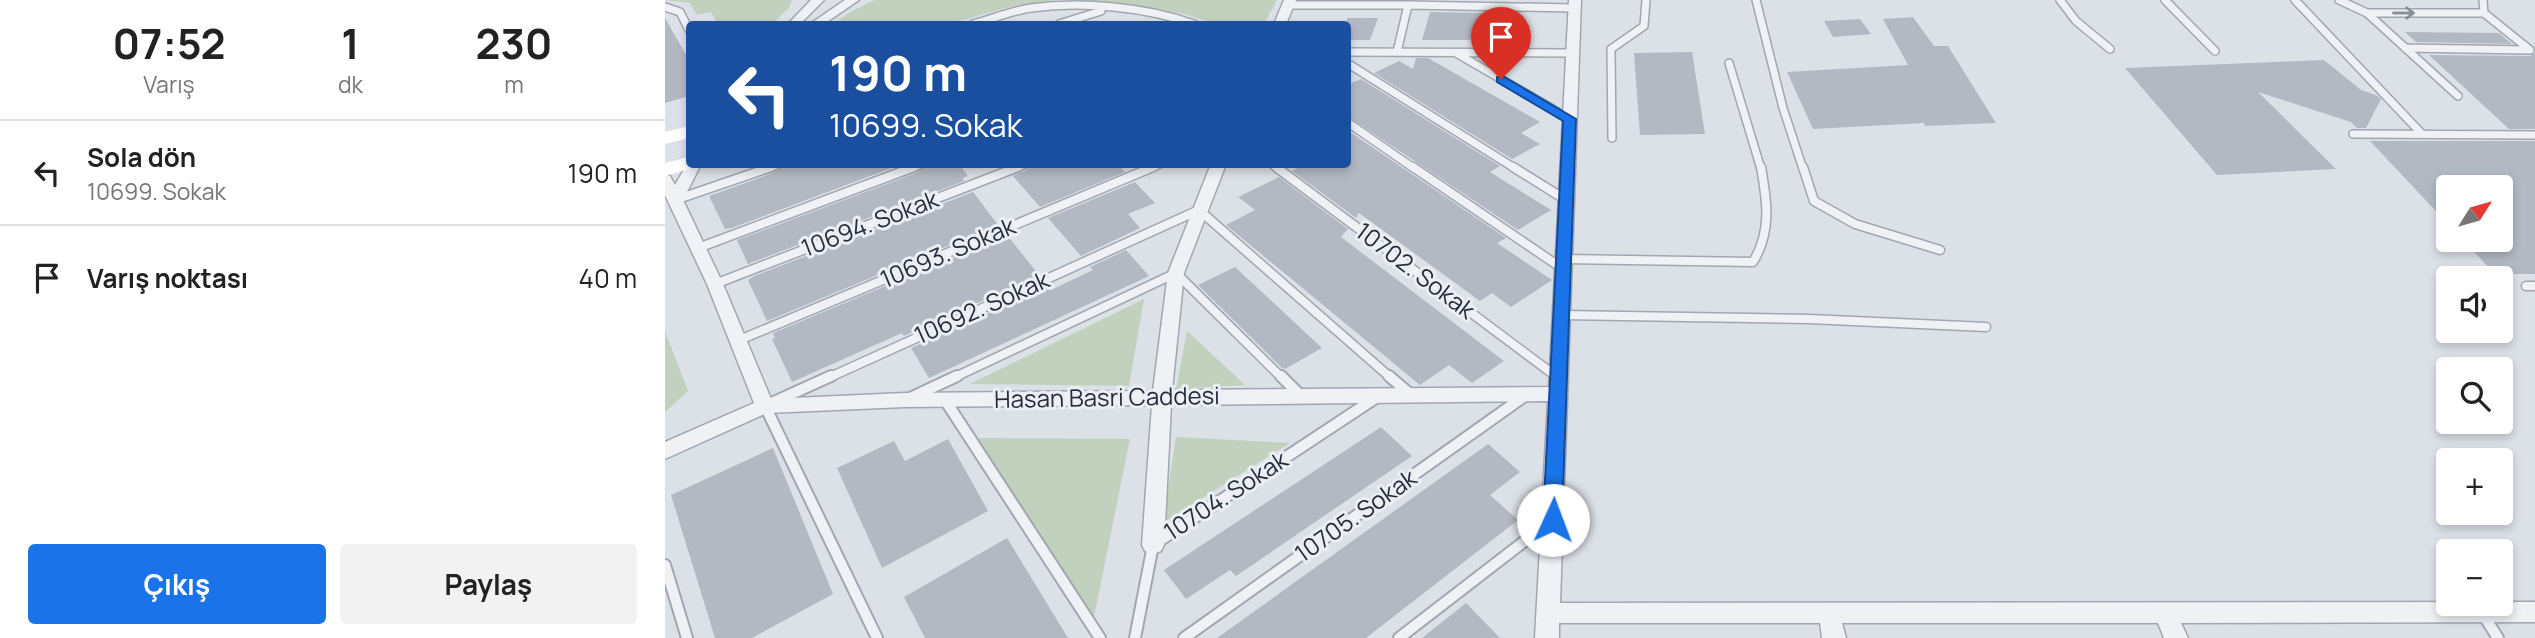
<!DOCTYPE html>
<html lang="tr">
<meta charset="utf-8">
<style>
:root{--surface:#fff;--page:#f2f2f2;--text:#222;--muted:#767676;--line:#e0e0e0;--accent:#1a73e8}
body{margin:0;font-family:Manrope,sans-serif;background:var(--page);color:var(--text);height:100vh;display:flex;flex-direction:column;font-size:26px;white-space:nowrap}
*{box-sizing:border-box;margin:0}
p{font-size:23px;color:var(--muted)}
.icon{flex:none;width:38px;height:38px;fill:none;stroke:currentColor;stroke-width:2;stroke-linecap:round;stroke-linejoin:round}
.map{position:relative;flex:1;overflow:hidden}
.sheet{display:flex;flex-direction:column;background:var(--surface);width:665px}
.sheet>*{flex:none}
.hud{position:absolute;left:21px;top:21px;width:665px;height:147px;border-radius:7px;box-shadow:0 4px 10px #0003;background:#1a4fa0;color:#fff;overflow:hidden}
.needle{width:46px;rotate:53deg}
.buttons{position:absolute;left:1771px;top:175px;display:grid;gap:14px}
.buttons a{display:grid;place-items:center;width:77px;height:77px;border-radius:7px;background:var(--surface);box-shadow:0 4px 10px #0003;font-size:35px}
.pin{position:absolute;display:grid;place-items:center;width:60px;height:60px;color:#fff;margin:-72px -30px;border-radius:50% 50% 50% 0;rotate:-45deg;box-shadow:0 0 7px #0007}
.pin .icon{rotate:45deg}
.me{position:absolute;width:77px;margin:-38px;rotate:2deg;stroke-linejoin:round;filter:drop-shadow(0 0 5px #0008)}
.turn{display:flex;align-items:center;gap:24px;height:147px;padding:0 28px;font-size:32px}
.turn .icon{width:91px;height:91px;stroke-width:2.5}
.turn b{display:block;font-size:49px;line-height:60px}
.eta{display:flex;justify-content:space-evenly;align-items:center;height:119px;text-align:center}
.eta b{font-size:42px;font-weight:700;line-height:49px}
.action{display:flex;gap:14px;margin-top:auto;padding:14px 28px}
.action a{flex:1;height:80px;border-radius:7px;background:var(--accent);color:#fff;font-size:28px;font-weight:700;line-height:80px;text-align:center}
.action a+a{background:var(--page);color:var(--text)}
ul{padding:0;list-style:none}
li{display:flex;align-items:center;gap:21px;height:105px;padding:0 28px;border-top:2px solid var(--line)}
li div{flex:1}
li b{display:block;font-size:26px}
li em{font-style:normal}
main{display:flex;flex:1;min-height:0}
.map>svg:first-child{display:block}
</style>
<main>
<section class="sheet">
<div class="eta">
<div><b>07:52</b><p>Varış</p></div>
<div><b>1</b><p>dk</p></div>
<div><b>230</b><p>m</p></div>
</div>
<ul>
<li><svg class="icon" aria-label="left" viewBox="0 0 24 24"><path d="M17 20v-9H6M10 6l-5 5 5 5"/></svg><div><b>Sola dön</b><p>10699. Sokak</p></div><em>190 m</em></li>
<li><svg class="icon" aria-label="arrive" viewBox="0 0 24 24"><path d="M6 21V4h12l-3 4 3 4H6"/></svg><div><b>Varış noktası</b></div><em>40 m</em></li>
</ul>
<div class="action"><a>Çıkış</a><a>Paylaş</a></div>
</section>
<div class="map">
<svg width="1870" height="638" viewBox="0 0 1870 638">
<rect width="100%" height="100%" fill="#dce0e7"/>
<!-- green -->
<path fill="#c1d1bd" d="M0 0H127L124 8 107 24H53L46 12 32 15 25 3Z
M210 0H391L349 6 282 24H168L187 11Z
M412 0H612L599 24H552L519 14Z
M479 299 464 386 305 384Z
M0 331 23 391 0 412Z
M522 331 580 385 511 389Z
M511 437 625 443 498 523Z
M312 438 465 439 429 617Z"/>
<!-- building -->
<path fill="#b3b9c3" d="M765 12 826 13 821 40H757Z
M1248 17 1269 46H1283L1331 123 1260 126 1259 123 1148 129 1122 72 1243 65 1218 19Z
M0 18 24 60V96L0 103Z
M682 18H713L705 40H682Z
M1195 19 1206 34 1168 37 1159 21Z
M1740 32 1834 33 1847 44 1751 42Z
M1027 52 1040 134 975 135 969 53Z
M1870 53V129H1844L1764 55 1865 56Z
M751 58H763L875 122 856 133 875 144 847 159 709 73 734 61 748 69Z
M1659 60 1696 90 1711 95 1716 99 1701 128H1692L1686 122 1593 92 1671 169 1552 175 1460 68Z
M696 79 835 166 825 172 886 210 853 230 682 116V85Z
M682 130 841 238 832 243 887 280 846 307 827 293 815 301 694 213 691 218 627 171 639 164H682Z
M1705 141H1870V274H1830L1798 240H1836V187H1783V224Z
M120 164H237L67 228 60 229 44 196 108 173Z
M262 164H294L303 176 298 178 299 181 83 264 72 240 251 173Z
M366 164H453L460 172 375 207 348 176 363 169Z
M614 177 683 229 676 237 839 361 807 383 784 365 755 385 561 225 590 210 573 197Z
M470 182 490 203 463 214 475 228 416 256 383 218Z
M308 192 333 225 102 321 83 280 89 276Z
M342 235 374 275 239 336 237 333 127 382 107 339 110 338 108 333Z
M461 250 484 276 264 378 246 348 383 286 386 290 428 270 425 267Z
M570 267 657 348 620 369 617 368 533 285Z
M716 427 747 456 571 576 565 570 521 599 499 570Z
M283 439 323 511 217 568 172 468 229 441 240 461Z
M823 444 855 472 825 495 853 520 701 638H552Z
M108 448 168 594 87 638H50L6 495Z
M342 538 403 638H260L239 597Z
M801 603 835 638H757Z"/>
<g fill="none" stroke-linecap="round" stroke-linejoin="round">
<!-- lane-far2 casing -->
<g stroke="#a1a7b1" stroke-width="10">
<path id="lane-far2" d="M1091 0 1118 108 1138 169
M1395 0 1411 21 1445 49
M1500 0 1550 51
M1630 0 1757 134
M1674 0 1702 13H1819L1818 0
M623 5H743
M0 7 15 12 24 30
M1702 13 1793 96
M308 24C327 19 346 11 366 8 418 1 480 7 529 24
M394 24 436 11
M1740 48 1865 50 1819 13
M682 52 907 53
M732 52 743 5 909 8
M791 53 905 119
M682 63 851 169
M1064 63 1096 169
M682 122 750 169
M1688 134 1870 135
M947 138 946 49 979 26 981 0
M607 164 613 169
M101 169 114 164
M244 169 256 164
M348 169 360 164
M484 169 495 164"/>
</g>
<!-- lane-far1 casing -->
<g stroke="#a1a7b1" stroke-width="11">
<path id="lane-far1" d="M611 167 892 377
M748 167 898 269
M848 167 901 200
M1138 167 1149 201 1190 224 1275 250
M10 200 106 167
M33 248 249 167
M899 259 1088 262C1107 231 1102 201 1096 167
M50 284 353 167
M1861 286H1870
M896 315 1144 319 1321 327
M72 341 488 167
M163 378 534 210 726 378
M288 378 511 273 617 378"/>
</g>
<!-- lane casing -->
<g stroke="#a1a7b1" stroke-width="14">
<path id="lane" d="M166 376 100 406 212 638
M616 376 636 396
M724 376 745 394
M245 398 292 376
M280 400 435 638
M0 565 22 638
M1817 613 1833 638
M470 638 488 545 712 397
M519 638 861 395
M734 638 883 523"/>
</g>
<!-- street casing -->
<g stroke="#a1a7b1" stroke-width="3">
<path id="street" d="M146 0H159L135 24H123Z
M180 0H194L159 24H145Z
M619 0H631L621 24H609Z
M904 0H916L895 603 1870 602V622L1516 623 1523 638H1499L1493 623H1177L1181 638H1157L1155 623H894V638H870L883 401 506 405 499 545 496 551 488 554 480 551 477 545 487 405 240 407 102 413 0 459V442L89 403 42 284 0 195V174L5 176 10 185 24 161V164H36L18 200 58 284 106 399 240 393 488 391 503 273 546 164H561L519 273 507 390 884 387Z"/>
</g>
<!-- lane-far2 -->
<use href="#lane-far2" stroke="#eff1f5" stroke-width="7"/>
<!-- lane-far1 -->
<use href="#lane-far1" stroke="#eff1f5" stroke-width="8"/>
<!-- lane -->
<use href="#lane" stroke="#eff1f5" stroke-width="10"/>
<!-- street -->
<use href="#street" fill="#eff1f5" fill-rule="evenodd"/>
<!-- secondary -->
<path fill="#fff" fill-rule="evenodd" d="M24 126V138L0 144V132Z
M24 157V164H33L31 167 0 176V163Z"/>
</g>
<!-- one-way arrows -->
<defs><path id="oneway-shaft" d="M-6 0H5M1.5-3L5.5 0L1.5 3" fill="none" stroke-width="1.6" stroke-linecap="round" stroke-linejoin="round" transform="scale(1.75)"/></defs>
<use stroke="#8a8f99" href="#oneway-shaft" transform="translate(1739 13)"/>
<!-- route -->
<path fill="#1a73e8" stroke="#114b97" stroke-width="2" d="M836 75 911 119 897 520 894 526 888 528 881 526 878 520 898 121 832 82V77Z"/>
<g text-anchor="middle" stroke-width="6" stroke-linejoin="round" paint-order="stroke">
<!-- street labels -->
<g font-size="24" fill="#252d3d" stroke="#ebeff4">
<text transform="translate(205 224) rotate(-21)" y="8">10694. Sokak</text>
<text transform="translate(283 253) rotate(-23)" y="8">10693. Sokak</text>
<text transform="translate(750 271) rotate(37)" y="8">10702. Sokak</text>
<text transform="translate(317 308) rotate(-24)" y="8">10692. Sokak</text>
<text transform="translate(442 398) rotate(-1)" y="8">Hasan Basri Caddesi</text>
<text transform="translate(561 496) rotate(-33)" y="8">10704. Sokak</text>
<text transform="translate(691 516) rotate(-35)" y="8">10705. Sokak</text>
</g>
</g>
</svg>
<div class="buttons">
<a><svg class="needle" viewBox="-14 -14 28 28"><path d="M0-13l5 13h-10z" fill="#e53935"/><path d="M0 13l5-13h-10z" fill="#767676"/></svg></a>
<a><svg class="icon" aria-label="sound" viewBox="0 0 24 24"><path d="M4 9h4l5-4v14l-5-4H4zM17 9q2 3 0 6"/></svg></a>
<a><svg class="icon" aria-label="search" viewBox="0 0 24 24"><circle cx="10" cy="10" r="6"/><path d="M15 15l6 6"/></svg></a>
<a>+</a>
<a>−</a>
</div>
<div class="pin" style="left:836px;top:79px;background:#d93025"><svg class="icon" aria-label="arrive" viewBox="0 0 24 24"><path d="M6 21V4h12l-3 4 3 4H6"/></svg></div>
<svg class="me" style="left:888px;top:520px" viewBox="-20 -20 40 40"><circle r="19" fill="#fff"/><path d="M0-13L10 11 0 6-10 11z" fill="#1a73e8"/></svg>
<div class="hud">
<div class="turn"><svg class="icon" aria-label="left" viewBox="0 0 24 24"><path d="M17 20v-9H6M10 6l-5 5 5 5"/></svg><div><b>190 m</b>10699. Sokak</div></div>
</div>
</div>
</main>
